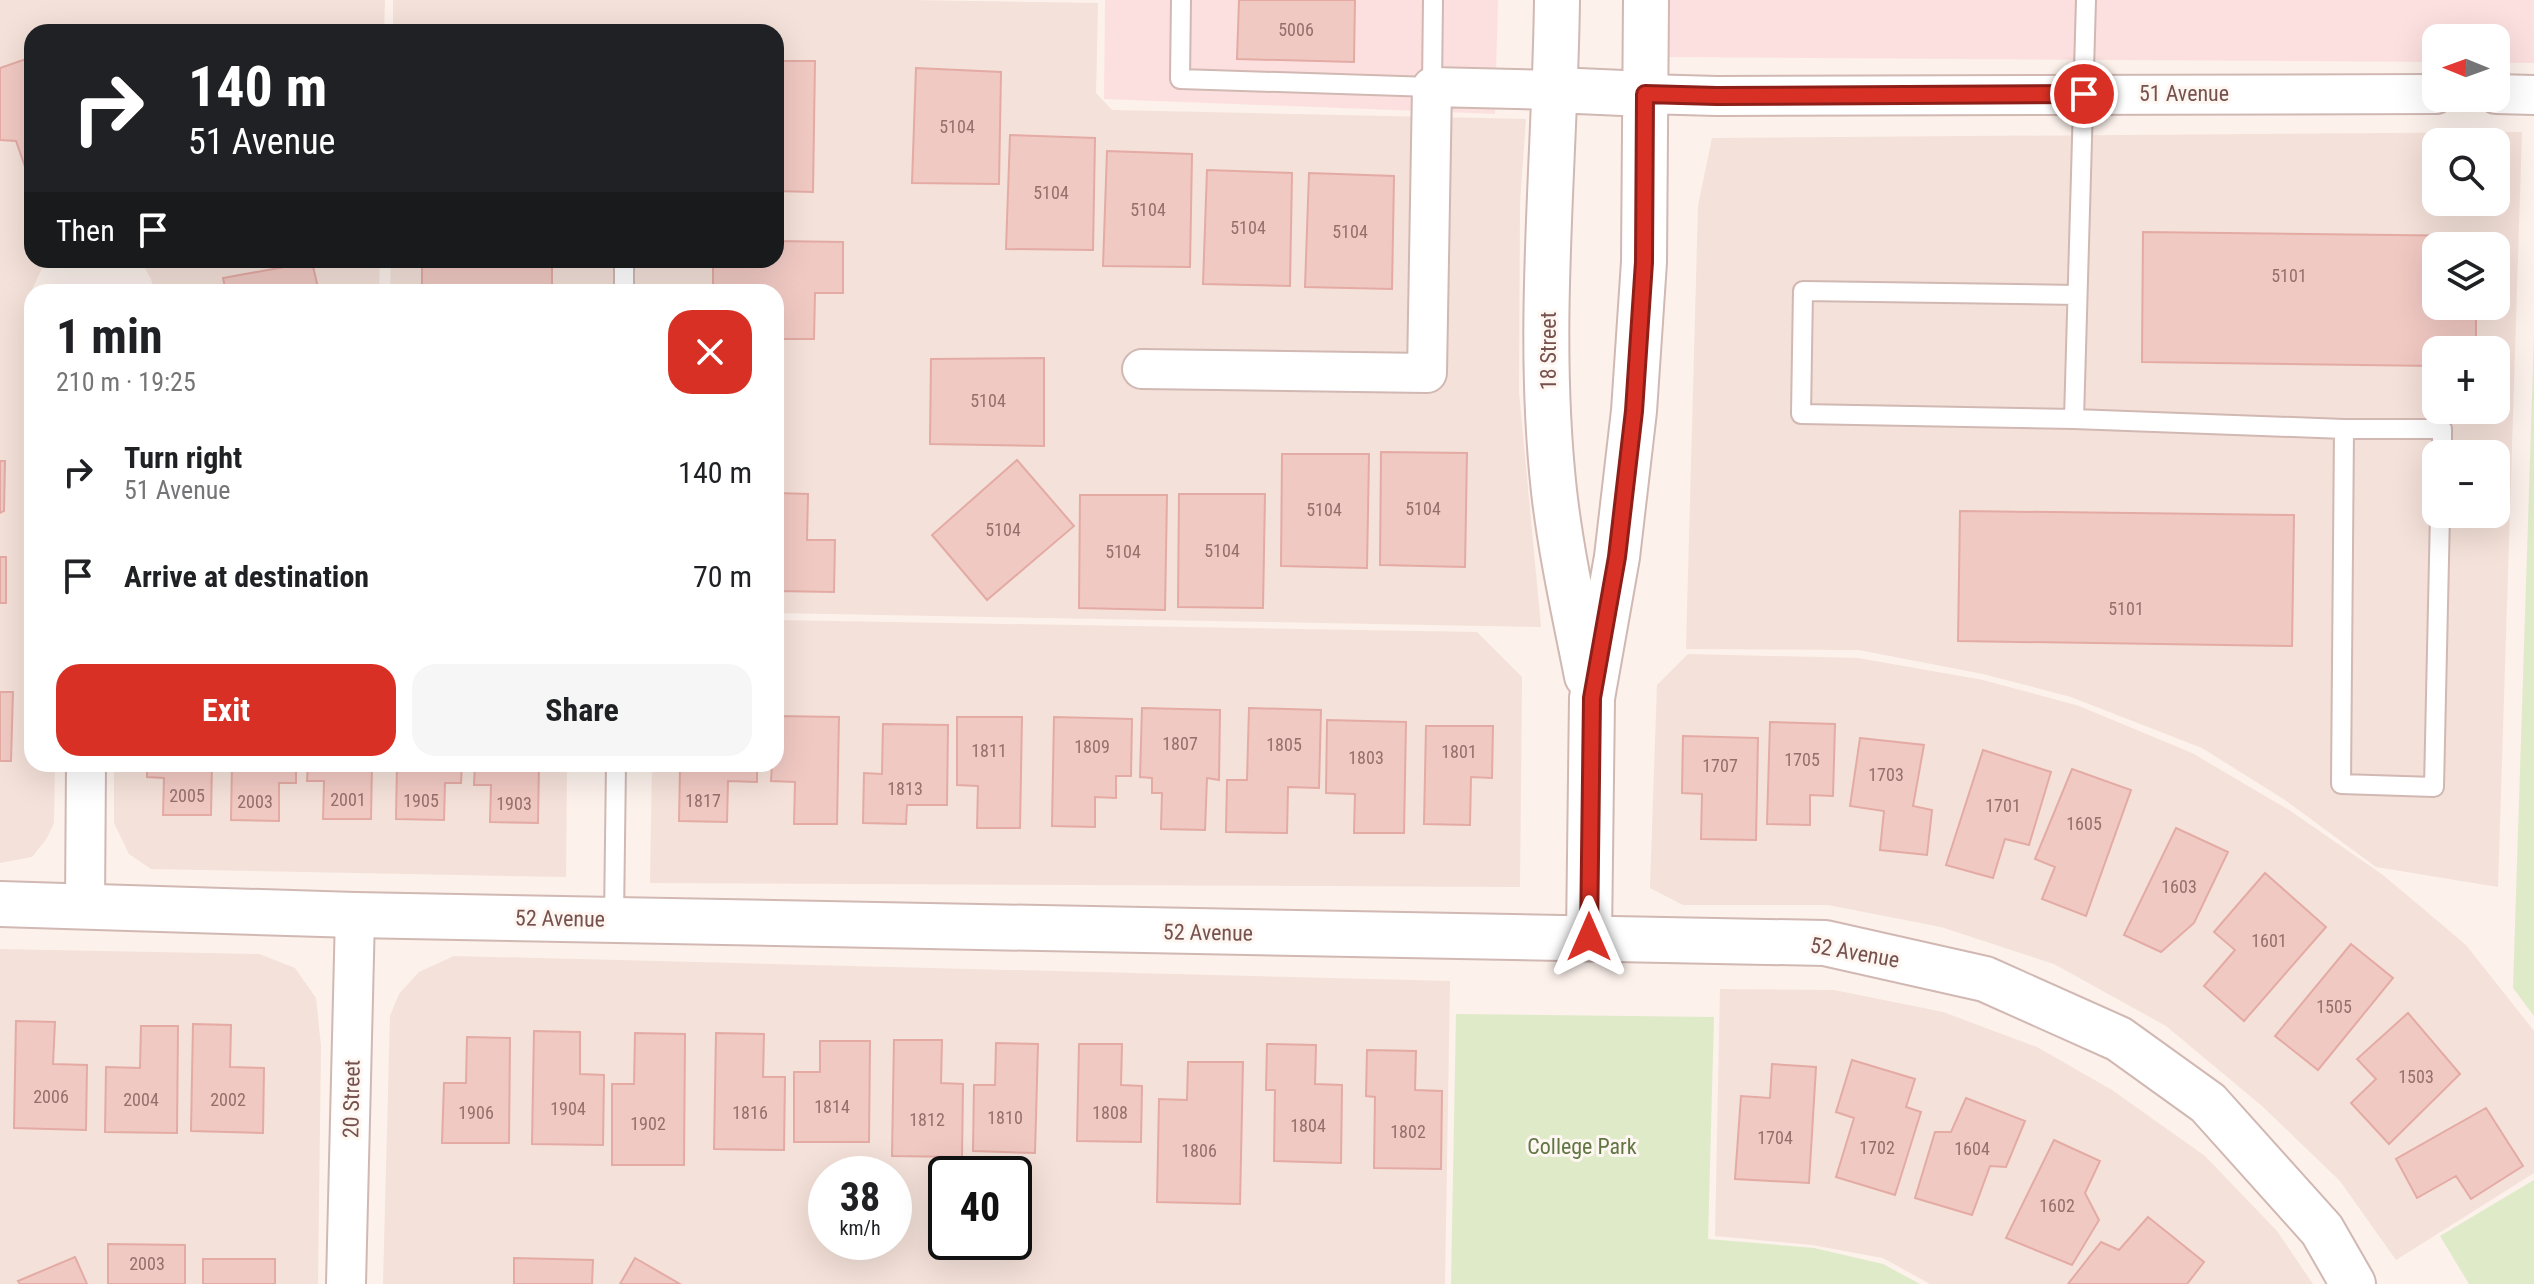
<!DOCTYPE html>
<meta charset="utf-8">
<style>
:root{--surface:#fff;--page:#f6f6f6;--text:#202124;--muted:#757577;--accent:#d93025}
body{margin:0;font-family:"Roboto Condensed",sans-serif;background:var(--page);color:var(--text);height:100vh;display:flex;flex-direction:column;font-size:30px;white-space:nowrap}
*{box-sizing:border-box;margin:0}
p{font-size:26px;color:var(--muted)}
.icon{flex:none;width:44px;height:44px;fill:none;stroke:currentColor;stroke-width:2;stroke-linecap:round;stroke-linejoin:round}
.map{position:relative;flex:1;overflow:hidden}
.side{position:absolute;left:24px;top:284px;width:760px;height:488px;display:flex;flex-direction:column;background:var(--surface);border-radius:24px;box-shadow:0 8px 32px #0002}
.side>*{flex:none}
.hud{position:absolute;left:24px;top:24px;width:760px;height:244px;border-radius:24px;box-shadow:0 8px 32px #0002;background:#202124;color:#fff;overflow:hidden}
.needle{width:52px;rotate:271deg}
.fabs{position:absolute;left:2422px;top:24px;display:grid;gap:16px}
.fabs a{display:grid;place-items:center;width:88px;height:88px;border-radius:16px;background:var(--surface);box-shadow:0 8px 32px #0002;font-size:40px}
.speed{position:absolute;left:808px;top:1156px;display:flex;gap:16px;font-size:40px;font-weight:700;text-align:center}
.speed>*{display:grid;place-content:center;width:104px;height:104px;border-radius:50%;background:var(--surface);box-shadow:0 8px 32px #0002;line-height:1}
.speed small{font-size:20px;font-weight:400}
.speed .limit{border:4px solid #111;border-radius:12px;background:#fff;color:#111}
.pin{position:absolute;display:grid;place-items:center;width:68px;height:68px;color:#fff;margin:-34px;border:4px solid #fff;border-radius:50%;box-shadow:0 2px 8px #0007}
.me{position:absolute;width:88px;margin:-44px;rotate:0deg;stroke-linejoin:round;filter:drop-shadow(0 0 6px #0008)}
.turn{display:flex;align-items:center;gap:28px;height:168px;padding:0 32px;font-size:36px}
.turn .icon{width:104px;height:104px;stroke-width:2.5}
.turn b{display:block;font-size:56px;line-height:68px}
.then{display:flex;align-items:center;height:76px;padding:0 32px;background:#0003;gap:16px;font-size:30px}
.round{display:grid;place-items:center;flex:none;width:84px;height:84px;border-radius:24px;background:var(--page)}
.summary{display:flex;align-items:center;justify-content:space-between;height:136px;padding:0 32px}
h1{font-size:48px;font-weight:700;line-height:60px}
.button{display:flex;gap:16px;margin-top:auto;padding:16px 32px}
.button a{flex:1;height:92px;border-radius:24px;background:var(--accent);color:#fff;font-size:32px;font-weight:700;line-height:92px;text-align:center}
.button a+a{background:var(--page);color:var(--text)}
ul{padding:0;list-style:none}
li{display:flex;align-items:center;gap:24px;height:104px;padding:0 32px}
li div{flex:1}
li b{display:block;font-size:30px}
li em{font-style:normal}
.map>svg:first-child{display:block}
</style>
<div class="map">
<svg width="2534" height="1284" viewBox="0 0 2534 1284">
<rect width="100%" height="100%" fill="#fcf1eb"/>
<!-- residential -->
<path fill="#f4e1d9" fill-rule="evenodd" d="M0 0H385L384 32H32V260H49L42 268 30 294 28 325 32 334V764H55L54 823 47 838 32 857 0 863Z
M393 0H909L1098 3 1096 93 1112 110 1526 119 1520 203 1519 392 1541 627 776 613V292H390L391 260H776V32H393Z
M2522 132 2498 887 2376 867 2285 800 2202 748 2071 697 1983 674 1859 650 1686 649 1698 206 1712 138ZM2436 142H2496V202H2436ZM2436 246H2496V306H2436ZM2436 350H2496V410H2436ZM2436 454H2496V514H2436Z
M140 260H380L379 292H154L151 279Z
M776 620 1477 632 1522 677 1520 887 650 883 652 764H776Z
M1688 654 1858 658 1983 680 2079 706 2192 753 2289 810 2383 875 2466 945 2534 1031V1173L2396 1260 2340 1181 2262 1106 2166 1026 2054 964 1941 927 1828 905H1683L1650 888 1657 685Z
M114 764H567L566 877 151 869 129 854 114 823Z
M0 949 259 954 295 968 316 998 321 1046 318 1284H0Z
M454 956 1450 981 1445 1284H383L390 1016 399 994 419 972ZM826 1174H894V1242H826ZM946 1174H1014V1242H946Z
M1720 989 1834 990 1943 1012 2037 1047 2112 1090 2205 1156 2277 1231 2313 1284H1930L1883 1258 1812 1245 1715 1236Z"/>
<!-- commercial -->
<path fill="#fce0df" d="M1105 0H1498L1495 114 1104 99Z
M1663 0H2534V63H2496V38H2436V62L1662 57Z"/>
<!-- green -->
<path fill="#dfeac9" d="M2534 335V1016L2513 988Z
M1456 1014 1714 1017 1708 1239 1814 1248 1883 1264 1920 1284H1451Z
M2534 1180V1284H2469L2440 1236Z"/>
<!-- building -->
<path fill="#f1c9c3" stroke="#e3aba4" stroke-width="2" d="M1239 0H1355L1354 62 1237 59Z
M32 57V180L30 181 16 141 0 140V68Z
M776 61H815L813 192 776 191Z
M916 68 1001 72 999 184 912 183Z
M1010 135 1095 138 1093 250 1006 249Z
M1107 151 1192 154 1190 267 1103 266Z
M1207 170 1292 173 1290 286 1203 284Z
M1309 173 1394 176 1392 289 1305 287Z
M2143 232 2477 236V246H2436V306H2476V350H2436V366L2142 362Z
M776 241 843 242V293H815L814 339H776V292H713V260H776Z
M422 260H552V292L422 291Z
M312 262 319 292H226L223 278Z
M1044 358V446L930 444 931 359Z
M1381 452 1467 453 1465 567 1380 565Z
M1282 454H1369L1367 568 1281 566Z
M1017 460 1074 526 987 600 932 535Z
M0 461H5L4 511 0 513Z
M776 493 808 494 807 540H835L834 592 776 591Z
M1179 494H1265L1263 608 1178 607Z
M1080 495H1167L1165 610 1079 608Z
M1960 511 2294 515 2292 646 1958 641Z
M0 557H6V603H0Z
M0 692H13L11 761H0Z
M1142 708 1220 710 1219 780 1207 778 1205 830 1161 829 1162 793H1152V778L1140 777Z
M1249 708 1321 710 1319 788 1288 787 1287 833 1226 832 1227 780H1247Z
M776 716 839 717 837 824H794L795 782 771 781 772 764H776Z
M957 717H1022L1020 828H977L978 786 957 785Z
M1054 717 1132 719 1131 776H1116V798L1095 797V827L1052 826Z
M1327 720 1406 722 1404 833H1354L1355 794 1326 793Z
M1770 722 1835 724 1833 796 1810 795V825L1767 824Z
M883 724 948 725 947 805H907L906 824 863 823 864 773 882 774Z
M1426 726H1493L1492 778 1471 777 1470 825 1424 824Z
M1683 736 1758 738 1756 840 1701 839 1702 794 1682 793Z
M1860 738 1924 745 1913 806 1932 810 1927 855 1880 850 1884 811 1850 806Z
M1983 750 2051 772 2029 845 2005 839 1993 878 1946 865Z
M147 764H212L211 815H163L164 778 147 777Z
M232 764H296V783H279V821L231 820Z
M308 764H372L371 819H323L324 781H307Z
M397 764H462L461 783H445L444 820 396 819Z
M475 764H539L538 823 490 822 491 785H474Z
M694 764H757V782L728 781 727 822 679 821 680 768 694 769Z
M2072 769 2131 790 2086 916 2042 899 2055 867 2035 859Z
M2176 828 2228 852 2194 923 2161 952 2124 935Z
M2265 873 2326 927 2244 1021 2204 986 2235 950 2214 932Z
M2351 944 2393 978 2318 1070 2275 1036Z
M2408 1013 2460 1074 2389 1144 2351 1103 2376 1079 2357 1059Z
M16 1021 55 1022 53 1064 87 1065 86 1130 14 1128Z
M193 1024 231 1025 230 1067 264 1068 263 1133 191 1131Z
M141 1026H178L177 1133 105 1132 106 1067 140 1068Z
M534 1031 580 1032V1074L604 1075 603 1145 532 1144Z
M635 1033 685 1034 684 1165H612V1084H634Z
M716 1033 764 1034 763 1077H785L784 1150 714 1149Z
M467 1037 510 1038 509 1143H442L444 1083H466Z
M894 1040H942L941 1083 963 1084 962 1157 892 1156Z
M820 1041H870L869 1142H794V1072H820Z
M996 1043 1038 1044 1035 1153 973 1151 974 1085H995Z
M1079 1044H1122L1121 1085 1142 1086 1141 1142 1077 1141Z
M1267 1044 1316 1045 1315 1084 1342 1085 1341 1163 1274 1161 1275 1090H1266Z
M1367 1050 1416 1051 1415 1090 1442 1091 1441 1169 1374 1168 1375 1097 1366 1096Z
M1852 1060 1915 1079 1906 1107 1921 1112 1895 1195 1836 1177 1854 1118 1836 1112Z
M1188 1062H1243L1240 1204 1157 1202 1159 1099 1187 1100Z
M1772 1064 1816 1067 1809 1183 1735 1179 1741 1096 1770 1098Z
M1966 1098 2025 1121 2006 1167 1990 1166 1972 1215 1915 1198 1935 1132H1951Z
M2486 1108 2523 1166 2471 1199 2456 1176 2417 1198 2396 1159Z
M2054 1140 2100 1161 2085 1193 2099 1220 2072 1265 2006 1238Z
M2148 1217 2204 1262 2187 1284H2068L2101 1242 2119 1250Z
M108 1244 185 1245V1284H108Z
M75 1257 87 1284H20L18 1281Z
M514 1258 593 1260 592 1284H514Z
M635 1258 680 1284H620Z
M203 1259H275V1284H203Z"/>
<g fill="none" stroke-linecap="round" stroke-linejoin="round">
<!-- service casing -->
<g stroke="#d1b8b3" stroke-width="22">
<path id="service" d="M1181 0 1180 79 1432 87 1433 0
M2086 0 2074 419 2344 429H2442V454
M624 292V260
M2074 419 1801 414 1803 291 2077 295
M2344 429 2341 784 2434 787 2440 514
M614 918 616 764"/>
</g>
<!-- minor casing -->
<g stroke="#d1b8b3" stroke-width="42">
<path id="minor" d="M1645 94 1717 96 2436 94
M2496 94 2534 95
M1142 369 1427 373 1432 87 1556 90
M85 905 86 764
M346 1284 355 915"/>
</g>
<!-- tertiary casing -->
<g stroke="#d1b8b3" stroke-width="48">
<path id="tertiary" d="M1557 0C1555 163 1536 329 1554 491 1561 553 1575 615 1587 676
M1556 90 1645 94
M0 904 355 915 1825 943 1985 979 2119 1039 2208 1103 2322 1230 2353 1284
M1589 937 1592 698 1617 557 1634 411 1644 262 1646 0"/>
</g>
<!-- service -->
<use href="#service" stroke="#fff" stroke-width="18"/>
<!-- minor -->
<use href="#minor" stroke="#fff" stroke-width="38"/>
<!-- tertiary -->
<use href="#tertiary" stroke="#fff" stroke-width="44"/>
</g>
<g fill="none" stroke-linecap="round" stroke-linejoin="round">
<!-- route casing -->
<g stroke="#8d1f18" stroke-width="20">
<path id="route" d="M1589 937 1592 698 1617 557 1634 411 1644 262 1645 94 1717 96 2084 94"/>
</g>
<!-- route -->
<use href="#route" stroke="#d93025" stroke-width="14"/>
</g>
<g text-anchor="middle" stroke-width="6" stroke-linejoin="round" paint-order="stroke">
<!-- number labels -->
<g font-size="18" fill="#966f6b">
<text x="1296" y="36">5006</text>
<text x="957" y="133">5104</text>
<text x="1051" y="199">5104</text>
<text x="1148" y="216">5104</text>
<text x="1248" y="234">5104</text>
<text x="1350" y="238">5104</text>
<text x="2289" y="282">5101</text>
<text x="988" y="407">5104</text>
<text x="1423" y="515">5104</text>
<text x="1324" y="516">5104</text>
<text x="1003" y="536">5104</text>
<text x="1222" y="557">5104</text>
<text x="1123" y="558">5104</text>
<text x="2126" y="615">5101</text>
<text x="1180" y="750">1807</text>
<text x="1284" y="751">1805</text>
<text x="1092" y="753">1809</text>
<text x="989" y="757">1811</text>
<text x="1459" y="758">1801</text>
<text x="1366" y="764">1803</text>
<text x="1802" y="766">1705</text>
<text x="1720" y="772">1707</text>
<text x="1886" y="781">1703</text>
<text x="905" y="795">1813</text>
<text x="187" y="802">2005</text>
<text x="348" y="806">2001</text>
<text x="421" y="807">1905</text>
<text x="703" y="807">1817</text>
<text x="255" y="808">2003</text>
<text x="514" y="810">1903</text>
<text x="2003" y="812">1701</text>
<text x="2084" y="830">1605</text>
<text x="2179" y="893">1603</text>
<text x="2269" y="947">1601</text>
<text x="2334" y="1013">1505</text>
<text x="2416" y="1083">1503</text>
<text x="51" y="1103">2006</text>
<text x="141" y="1106">2004</text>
<text x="228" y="1106">2002</text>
<text x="832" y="1113">1814</text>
<text x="568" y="1115">1904</text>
<text x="476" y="1119">1906</text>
<text x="750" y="1119">1816</text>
<text x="1110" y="1119">1808</text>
<text x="1005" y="1124">1810</text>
<text x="927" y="1126">1812</text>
<text x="648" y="1130">1902</text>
<text x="1308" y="1132">1804</text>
<text x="1408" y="1138">1802</text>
<text x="1775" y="1144">1704</text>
<text x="1877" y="1154">1702</text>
<text x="1972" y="1155">1604</text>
<text x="1199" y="1157">1806</text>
<text x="2057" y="1212">1602</text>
<text x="147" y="1270">2003</text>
</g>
<!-- street labels -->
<g font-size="22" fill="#77514e" stroke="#fef6f1">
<text x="2184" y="101">51 Avenue</text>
<text transform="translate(1548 351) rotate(-90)" y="8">18 Street</text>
<text transform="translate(560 918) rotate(1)" y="8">52 Avenue</text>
<text transform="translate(1208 932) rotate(1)" y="8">52 Avenue</text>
<text transform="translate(1855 952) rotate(10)" y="8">52 Avenue</text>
<text transform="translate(351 1099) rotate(-89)" y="8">20 Street</text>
</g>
<!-- park labels -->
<g font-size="22" fill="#607643" stroke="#fef6f1">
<text x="1582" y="1154">College Park</text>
</g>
</g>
</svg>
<div class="fabs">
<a><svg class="needle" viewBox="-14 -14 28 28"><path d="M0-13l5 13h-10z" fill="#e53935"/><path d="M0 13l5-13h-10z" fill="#757577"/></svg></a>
<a><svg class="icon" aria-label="search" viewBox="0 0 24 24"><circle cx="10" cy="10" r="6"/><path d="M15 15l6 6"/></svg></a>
<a><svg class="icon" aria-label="layers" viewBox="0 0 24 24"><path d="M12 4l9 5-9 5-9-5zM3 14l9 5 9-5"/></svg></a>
<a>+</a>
<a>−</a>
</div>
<div class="speed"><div>38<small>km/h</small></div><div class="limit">40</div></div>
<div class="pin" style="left:2084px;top:94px;background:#d93025"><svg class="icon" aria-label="arrive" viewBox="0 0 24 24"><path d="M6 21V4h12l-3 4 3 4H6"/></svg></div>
<svg class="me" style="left:1589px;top:937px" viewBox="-20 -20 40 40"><path d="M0-17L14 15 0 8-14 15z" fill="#d93025" stroke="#fff" stroke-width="4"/></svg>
<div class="hud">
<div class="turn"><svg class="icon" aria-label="right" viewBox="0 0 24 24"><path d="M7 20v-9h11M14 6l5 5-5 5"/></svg><div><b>140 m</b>51 Avenue</div></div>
<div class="then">Then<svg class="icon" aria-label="arrive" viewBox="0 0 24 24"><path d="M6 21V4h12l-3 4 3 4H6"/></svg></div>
</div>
<section class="side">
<div class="summary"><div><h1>1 min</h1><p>210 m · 19:25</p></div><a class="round" style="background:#d93025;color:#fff"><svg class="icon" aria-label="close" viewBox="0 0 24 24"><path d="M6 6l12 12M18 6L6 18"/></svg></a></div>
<ul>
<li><svg class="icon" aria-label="right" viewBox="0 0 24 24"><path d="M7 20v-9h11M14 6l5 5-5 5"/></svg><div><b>Turn right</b><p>51 Avenue</p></div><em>140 m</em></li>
<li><svg class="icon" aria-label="arrive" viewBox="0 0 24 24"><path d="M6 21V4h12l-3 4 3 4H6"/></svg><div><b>Arrive at destination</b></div><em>70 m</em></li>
</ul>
<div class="button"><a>Exit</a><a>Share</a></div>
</section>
</div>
